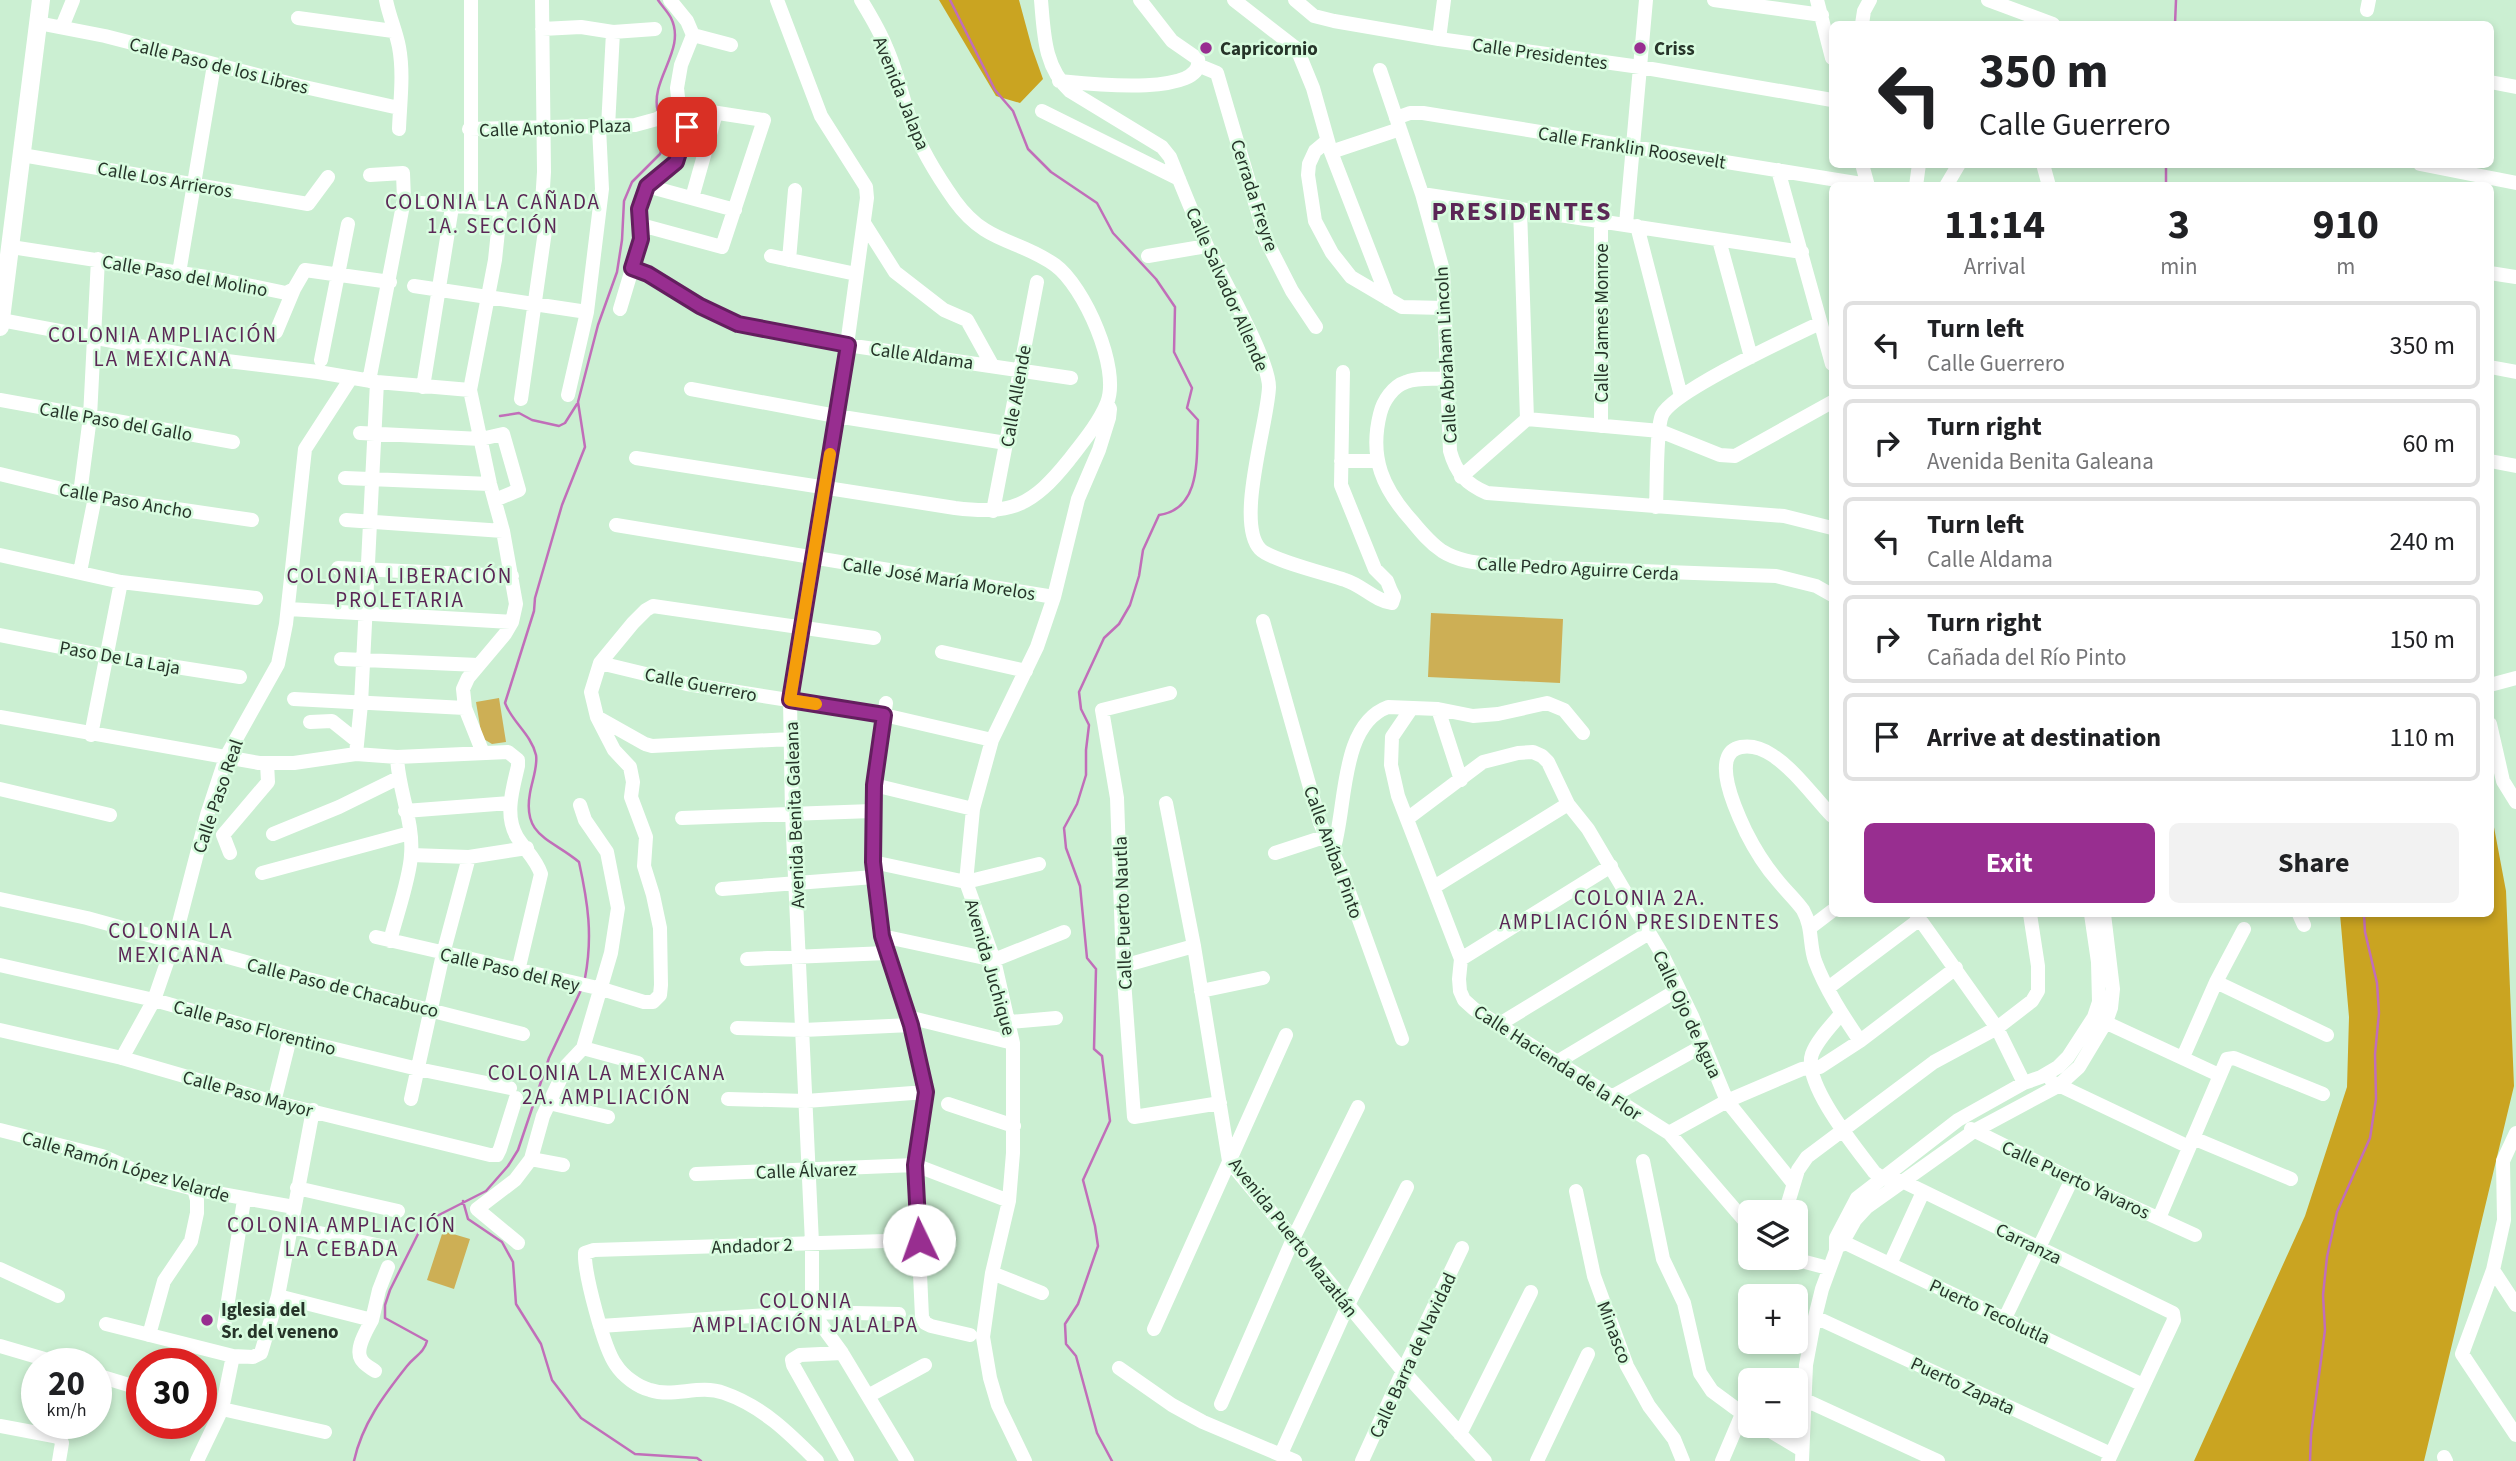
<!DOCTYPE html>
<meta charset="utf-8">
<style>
:root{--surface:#fff;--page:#f2f2f2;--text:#202124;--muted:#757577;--line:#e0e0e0;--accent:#982e90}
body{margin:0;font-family:"Source Sans 3",sans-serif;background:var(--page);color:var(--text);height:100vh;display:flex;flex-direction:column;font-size:26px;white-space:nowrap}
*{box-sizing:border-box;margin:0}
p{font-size:23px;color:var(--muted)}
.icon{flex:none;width:38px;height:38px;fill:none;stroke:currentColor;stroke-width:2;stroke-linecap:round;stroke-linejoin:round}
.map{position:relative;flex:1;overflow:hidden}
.panel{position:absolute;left:1829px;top:182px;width:665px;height:735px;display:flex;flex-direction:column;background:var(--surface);border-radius:10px;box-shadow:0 4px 10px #0003}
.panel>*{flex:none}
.top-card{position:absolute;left:1829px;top:21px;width:665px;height:147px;border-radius:10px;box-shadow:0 4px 10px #0003;background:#fff;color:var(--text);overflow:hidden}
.fabs{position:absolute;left:1738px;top:1200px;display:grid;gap:14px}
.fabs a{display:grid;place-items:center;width:70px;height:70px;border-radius:10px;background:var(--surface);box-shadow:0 4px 10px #0003;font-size:35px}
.speed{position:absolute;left:21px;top:1348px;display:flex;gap:14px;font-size:35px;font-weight:700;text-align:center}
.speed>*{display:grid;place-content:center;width:91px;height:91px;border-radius:50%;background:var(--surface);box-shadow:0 4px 10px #0003;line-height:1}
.speed small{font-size:18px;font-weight:400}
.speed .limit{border:10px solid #d22;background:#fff;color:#111}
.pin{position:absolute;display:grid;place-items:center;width:60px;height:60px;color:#fff;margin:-30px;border-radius:14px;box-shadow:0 4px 10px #0006}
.me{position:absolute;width:77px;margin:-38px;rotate:357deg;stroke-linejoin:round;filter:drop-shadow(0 0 5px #0008)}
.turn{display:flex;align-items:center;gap:24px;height:147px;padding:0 35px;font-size:32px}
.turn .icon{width:91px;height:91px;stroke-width:2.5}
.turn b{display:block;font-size:49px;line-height:60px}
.eta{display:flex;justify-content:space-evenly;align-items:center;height:119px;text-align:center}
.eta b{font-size:42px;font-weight:700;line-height:49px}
.button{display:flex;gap:14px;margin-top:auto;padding:14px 35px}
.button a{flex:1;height:80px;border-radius:10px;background:var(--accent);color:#fff;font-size:28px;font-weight:700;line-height:80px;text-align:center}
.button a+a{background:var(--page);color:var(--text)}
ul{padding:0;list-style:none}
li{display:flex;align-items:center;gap:21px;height:88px;margin:0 14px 10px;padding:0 21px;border:4px solid var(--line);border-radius:10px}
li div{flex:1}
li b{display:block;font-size:26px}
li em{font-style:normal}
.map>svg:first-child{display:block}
</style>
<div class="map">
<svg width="2516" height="1461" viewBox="0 0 2516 1461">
<rect width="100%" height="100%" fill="#cbefd2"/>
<!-- green -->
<path fill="#cdaf55" d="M1431 613 1563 619 1560 683 1428 677Z
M499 698 506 742 492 744 482 738 476 702Z
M443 1231 470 1239 454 1289 427 1280Z"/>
<!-- forest -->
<path fill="#caa421" d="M939 0H1019L1032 48 1043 79 1020 103 996 96Z
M2490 806 2506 891 2514 1086 2424 1461H2194L2305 1216 2347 1087 2349 1017 2340 914H2490Z"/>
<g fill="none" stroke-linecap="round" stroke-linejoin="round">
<!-- stream -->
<path stroke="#c16eb9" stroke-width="2.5" d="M658 0C662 6 668 12 671 18 687 50 649 80 658 112
M950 0 995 90 1013 111 1028 149 1051 172 1097 203 1113 233 1156 279 1175 307 1174 352 1192 388 1187 408 1198 420C1196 454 1203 509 1159 515L1143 550 1139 576 1130 605 1119 624 1104 638 1079 692 1081 709 1089 725 1086 750V775L1077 804 1064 828 1066 848 1080 886 1087 958 1096 969 1094 1049 1102 1056 1110 1121 1083 1180 1095 1226 1098 1246 1078 1304 1065 1324 1066 1344 1076 1356 1097 1433 1112 1461
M2175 24 2176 0
M2166 164V186
M500 416 519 413 532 420 559 426 565 423 577 404
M585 978C593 936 588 903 579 862 552 839 522 837 530 793 532 781 538 766 536 755 531 734 512 722 505 703L534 611 535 598 562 505 585 447 578 402 598 325 617 272 622 240 624 201 632 182 660 154 665 142 666 132 662 121
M463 1201 468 1219 502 1242 513 1262 516 1304 541 1344 552 1380 581 1418 635 1454 697 1458 701 1461
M354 1461C362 1424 384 1395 407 1366 415 1356 424 1353 427 1341L385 1318V1305L390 1290 419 1232 429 1220 486 1191 508 1166 518 1150 549 1058 582 988
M2310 1461 2311 1435 2325 1330 2323 1295 2327 1257 2337 1212 2370 1138 2376 1099 2375 1054 2379 1013 2377 983 2365 932 2364 914"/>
<!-- minor -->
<path stroke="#fff" stroke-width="14" d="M386 0C389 16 396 31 399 47 404 74 400 102 399 129
M542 0 544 172 542 203
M777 0 821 116 866 187 867 198 847 345 790 700 792 813 812 1243V1312L842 1353 907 1461
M1041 0C1044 34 1044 67 1070 91L1162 147 1170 157C1182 187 1194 217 1207 246 1221 276 1269 359 1269 387 1268 422 1235 522 1260 549 1270 560 1328 574 1345 580 1362 585 1375 601 1392 603L1394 597 1391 591 1387 581 1375 569 1341 485 1343 372
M1234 0 1297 49 1313 88 1331 152 1388 299
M1295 0 1314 16 1334 21 1439 39 1640 67 1832 100
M1714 0 1822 15
M1817 0 1832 58
M1988 0 2053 24
M2367 10 2369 0
M298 18 393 31
M38 23 105 36 300 86 399 108
M1862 24 1864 11 1870 0
M62 27 73 0
M542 29 581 27 613 32 655 29
M693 35 731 45
M1439 39 1444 0
M1200 66 1217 73 1266 240 1292 291 1316 327
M1380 70 1422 194 1443 270 1450 451C1456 473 1466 484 1487 493L1784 516 1832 528
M1059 81C1081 83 1206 98 1198 59L1172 41 1140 0
M2490 82 2516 87
M1042 111 1179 179
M1396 118 1410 113H1423L1868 185
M608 127 613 32
M469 129 635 125 657 119 679 107 764 120 722 247 641 225
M1327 141 1315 151 1309 164 1308 175 1315 221 1332 253 1351 277 1402 307 1444 308
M1331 152 1400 129
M22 155 308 204 328 177
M1862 164 1868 186
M2043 164 2049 186
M2420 164 2516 183
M1778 170 1832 364
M647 186 735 210
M1916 186 1919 164
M1946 186 1959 164
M1422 194 1802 252
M692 198 716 113
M421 203 496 209 500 212 495 260 470 390 490 484 503 531 516 604 512 622 505 634 468 678 463 689 465 708 483 753
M471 207V0
M1520 209 1527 419
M1601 220V426
M864 223 895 272 944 310 967 320 992 365
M1626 224 1646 0
M1637 226 1681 396
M1719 240 1751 357
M11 247 213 278 286 293 294 289 305 270 390 282
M771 256 856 274
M1148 256 1207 246
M789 260 795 190
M632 268 648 274 700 306 739 324 847 345 1071 378
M179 273 214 65
M2490 273 2516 277
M414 286 587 312
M620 309 641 239 639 209 647 186 676 162 683 143 687 127 679 107 677 88 681 65 693 35 687 21 670 0
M1 320 203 358 318 372 377 382 470 390
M276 332 294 289
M321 360 348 224
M2490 367 2516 372
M1448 379C1435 379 1419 377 1406 382 1393 386 1383 401 1380 414 1369 458 1383 489 1412 521 1421 532 1430 543 1442 551 1461 563 1483 563 1504 566L1776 576 1816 586 1832 595
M369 381 404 200 403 173 370 175
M423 387 452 207
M691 389 836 416 1006 443
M568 395 587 312 602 189 599 127
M521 399 546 224
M0 400 233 442
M1527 419 1660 431 1720 455 1735 456 1832 402
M360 433 481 439 503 434 519 490 495 500
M636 458 955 508C1012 515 1032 506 1069 460 1082 443 1099 423 1107 403 1121 369 1084 286 1055 265 1017 238 987 245 955 201 938 177 921 150 911 122 902 97 897 71 886 47 880 31 870 15 861 0
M1341 461H1377
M2490 461 2516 466
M0 474 95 497 252 520
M1461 477 1527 419
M345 478 490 484
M80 494 90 417 98 259
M1656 507C1657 488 1656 429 1662 415 1673 391 1791 337 1820 323
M993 511 1037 282
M346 520 503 531
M616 525 1054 597
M0 555 121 582 256 598
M338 568 512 576
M80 572 95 497
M288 609 512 622
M1263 621 1320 823 1343 875 1402 1039
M0 635 106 656 240 677
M942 652 1026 671
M341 659 478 665
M600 663 687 684 884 715 992 740
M2490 685 2516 678
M1170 693 1102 710 1117 798 1123 966 1134 1117 1220 1103
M294 699 465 708
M886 703 874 785 873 862 882 936 911 1025 926 1092 915 1165 922 1317 925 1323 931 1326 970 1335
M1411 709 1392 737 1391 765 1398 796 1461 959 1459 979 1460 991 1464 1000 1474 1009 1669 1133 1750 1227
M1438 709 1461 780
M0 717 259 763H294L356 754 397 757 508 752 518 760V766C513 788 504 815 517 837 526 851 536 859 541 874L518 971
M597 717 645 744 652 746 791 739
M310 722 332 721 357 741
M2490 724 2503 781 2516 802
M91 735 121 582
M356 754 361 704 377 382
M874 785 973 809
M0 789 110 815
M1166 803 1194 946 1229 1161 1403 1371 1485 1461
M405 811 510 803
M1832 816C1813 796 1795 770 1772 755 1763 749 1752 745 1741 747 1708 753 1738 815 1746 832 1755 850 1765 866 1778 881 1786 891 1796 900 1803 910 1813 928 1809 944 1815 961 1826 990 1843 1016 1860 1041
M682 818 872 811
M1407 819 1483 762 1518 753 1533 752 1542 756 1548 762 1568 804 1588 829 1663 956 1692 1016 1727 1101 1793 1183
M273 834 339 807 398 778
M1333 851C1347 809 1339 725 1388 707L1438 709 1473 716 1498 714 1547 703 1564 710 1583 733
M230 853 223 835 268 782 267 763
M1275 853 1327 836
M411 855 469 857 527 848
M873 862 966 882 1039 864
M262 873 410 833
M1434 887 1568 804
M722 889 874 877
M0 899 87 918 304 978 523 1034
M1916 914 1997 1028 2024 1083
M2299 914 2304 925
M1811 927 1832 911
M882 936 994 960 1064 932
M376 937 602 989 644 1002H653L660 995 661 985 660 928 653 895 644 866 646 837 631 797 633 782 630 767 614 750 597 717 591 692 600 663 633 623 646 610 653 606 874 638
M390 941C396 917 410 878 411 855 414 822 398 789 397 757
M747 959 887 953
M1461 959 1611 866
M0 965 154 1000 290 1038 418 1069 510 1088
M1123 966 1194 946
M2216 982 2327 1035
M1828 988 1920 919
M1201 991 1263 978
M1841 1014C1832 1025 1817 1040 1812 1054 1802 1083 1856 1148 1874 1172L1882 1178 1904 1182 2173 1313 2174 1320 2108 1461
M908 1017 1013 1043
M2098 1019 2219 1075
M1009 1022 1056 1018
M1498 1025 1649 933
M737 1028 803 1030 911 1025
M0 1030 122 1058 274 1102 490 1155H497L500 1149 516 1098
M583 1048 638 1063
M2183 1057 2216 982 2244 929
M122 1058 154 1000 174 942 207 815 226 757 278 664 286 624 305 449 351 378
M1557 1062 1679 989
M2052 1082 2189 1147
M1611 1097 1704 1045
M411 1099 443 954 469 857
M728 1099 806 1101 926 1092
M274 1102 290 1038
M549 1103 608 1117
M948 1104 1014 1126
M1971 1129 2072 1179 2195 1235
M0 1130 102 1156 152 1178 194 1189 294 1207
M1669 1133 1727 1101 1802 1069 1820 1067 1860 1041 1956 968
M2516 1133 2503 1161 2504 1220 2493 1270 2462 1354 2516 1435
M2193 1138 2291 1179
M531 1159 563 1165
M1643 1161 1663 1259 1684 1303 1700 1373 1712 1391 1750 1419
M696 1174 915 1165 1009 1201
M297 1188 398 1211
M1576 1191 1594 1276 1627 1366 1649 1406 1674 1439 1683 1461
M1785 1213 1798 1170 1807 1157 1934 1062 1997 1028 2032 1001 2038 991V966L2030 914
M2159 1218 2227 1059 2234 1058 2323 1094
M291 1227 391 1248
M1837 1239 2143 1385
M518 1243 477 1209 515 1180 531 1159 543 1116 567 1065 583 1048 611 953 618 908 607 852 585 820 580 805
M1841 1245 1855 1220 1867 1207 1974 1131 2058 1086 2079 1067 2106 1022 2111 1008 2113 989 2104 914
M1790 1258 1828 1268
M1890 1264 1923 1192
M0 1269 58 1296
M2493 1270 2516 1305
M992 1273 1042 1293
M278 1296 372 1320C367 1329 355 1349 361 1359 363 1364 371 1368 375 1371
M1815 1317 2111 1454
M2005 1318 2072 1179
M372 1320 379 1290 388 1267
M106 1324 233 1356 253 1357 261 1353 278 1296 313 1110
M224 1326 244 1200
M600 1326 812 1312 899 1314
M1154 1329 1286 1035
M149 1335 164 1281 191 1241 197 1213V1200L194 1189
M0 1346 58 1363
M842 1353 800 1355 792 1360 793 1365 847 1461
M1119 1368 1172 1405 1203 1422 1295 1461
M96 1375 142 1389
M868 1396 925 1365
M1803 1399 1938 1461
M1221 1404 1293 1239 1358 1107
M222 1409 325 1432
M0 1426 59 1437 62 1443 59 1461
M1762 1426 1802 1450
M1460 1434 1531 1292
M1281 1454 1348 1305 1407 1187
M2444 1457 2446 1461
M197 1461 222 1409 233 1356
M817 1461C789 1433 762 1406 724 1393 699 1384 674 1398 650 1390 638 1387 623 1376 616 1365 604 1349 584 1273 585 1253L594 1250 919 1240
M1025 1461 998 1405 990 1378 983 1337 992 1273 1009 1201 1013 1153V1043L994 960 966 882 973 809 992 740 1037 647 1054 597 1078 499 1099 450 1109 418 1110 409 1107 403
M1362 1461 1403 1371 1462 1248
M1537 1461 1588 1354
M1722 1461 1742 1414
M1802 1461 1806 1365 1815 1317 1822 1289 1836 1251V1238L1857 1198 1958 1120 2024 1083 2041 1077 2058 1067 2068 1057 2094 1017 2099 1002 2098 962 2091 914"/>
<!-- major -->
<path stroke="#fff" stroke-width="18" d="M0 327 41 0"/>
</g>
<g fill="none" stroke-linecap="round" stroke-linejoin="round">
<!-- route casing -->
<g stroke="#631e5e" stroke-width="18">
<path id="route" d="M687 127 676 162 647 186 639 209 641 239 632 268 648 274 700 306 738 324 848 345 790 700 884 715 874 785 873 862 882 936 911 1025 926 1092 915 1165 919 1240"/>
</g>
<!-- route -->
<use href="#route" stroke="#982e90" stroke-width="12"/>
<!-- slow -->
<path stroke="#f59e0b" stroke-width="12" d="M816 704 790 700 830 454"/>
</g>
<!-- markers -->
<g fill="#982e90" stroke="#d8fcdf" stroke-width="2.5">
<circle cx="1206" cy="48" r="7"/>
<circle cx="1640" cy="48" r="7"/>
<circle cx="207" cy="1320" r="7"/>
</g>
<g text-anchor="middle" stroke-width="5" stroke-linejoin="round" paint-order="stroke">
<!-- poi labels -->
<g font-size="19" font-weight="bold" fill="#263429" stroke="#d8fcdf" text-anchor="start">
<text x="1220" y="55">Capricornio</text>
<text x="1654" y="55">Criss</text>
<text x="221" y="1316">Iglesia del<tspan x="221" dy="22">Sr. del veneno</tspan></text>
</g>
<!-- street labels -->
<g font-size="19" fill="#263429" stroke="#d8fcdf">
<text transform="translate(1540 53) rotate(8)" y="7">Calle Presidentes</text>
<text transform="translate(219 65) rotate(14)" y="7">Calle Paso de los Libres</text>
<text transform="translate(902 93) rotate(68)" y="7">Avenida Jalapa</text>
<text transform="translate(555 127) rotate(-2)" y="7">Calle Antonio Plaza</text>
<text transform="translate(1632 147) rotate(9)" y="7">Calle Franklin Roosevelt</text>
<text transform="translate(165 179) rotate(10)" y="7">Calle Los Arrieros</text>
<text transform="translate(1255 195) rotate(72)" y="7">Cerrada Freyre</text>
<text transform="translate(185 275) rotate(10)" y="7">Calle Paso del Molino</text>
<text transform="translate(1228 289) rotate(66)" y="7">Calle Salvador Allende</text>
<text transform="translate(1601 323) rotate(-90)" y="7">Calle James Monroe</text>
<text transform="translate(922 355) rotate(8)" y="7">Calle Aldama</text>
<text transform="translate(1445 355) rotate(-93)" y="7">Calle Abraham Lincoln</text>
<text transform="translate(1015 396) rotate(-80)" y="7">Calle Allende</text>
<text transform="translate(116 421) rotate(10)" y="7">Calle Paso del Gallo</text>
<text transform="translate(126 500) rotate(10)" y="7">Calle Paso Ancho</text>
<text transform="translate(1578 568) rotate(3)" y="7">Calle Pedro Aguirre Cerda</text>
<text transform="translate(939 578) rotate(9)" y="7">Calle José María Morelos</text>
<text transform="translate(120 657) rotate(10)" y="7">Paso De La Laja</text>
<text transform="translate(701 684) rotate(11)" y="7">Calle Guerrero</text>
<text transform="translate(217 796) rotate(-71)" y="7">Calle Paso Real</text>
<text transform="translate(794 815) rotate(-92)" y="7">Avenida Benita Galeana</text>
<text transform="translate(1334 852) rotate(70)" y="7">Calle Aníbal Pinto</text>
<text transform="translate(1122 913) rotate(-92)" y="7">Calle Puerto Nautla</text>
<text transform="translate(991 967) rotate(74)" y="7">Avenida Juchique</text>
<text transform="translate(510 969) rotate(13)" y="7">Calle Paso del Rey</text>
<text transform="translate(343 987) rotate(14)" y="7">Calle Paso de Chacabuco</text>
<text transform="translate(1688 1014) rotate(65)" y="7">Calle Ojo de Agua</text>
<text transform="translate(255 1027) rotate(15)" y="7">Calle Paso Florentino</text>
<text transform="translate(1558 1062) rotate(33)" y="7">Calle Hacienda de la Flor</text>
<text transform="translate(248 1093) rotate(15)" y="7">Calle Paso Mayor</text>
<text transform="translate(126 1166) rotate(16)" y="7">Calle Ramón López Velarde</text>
<text transform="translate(806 1170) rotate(-2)" y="7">Calle Álvarez</text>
<text transform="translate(2076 1179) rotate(25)" y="7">Calle Puerto Yavaros</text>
<text transform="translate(1294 1237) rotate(52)" y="7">Avenida Puerto Mazatlán</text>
<text transform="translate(2029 1243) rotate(26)" y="7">Carranza</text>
<text transform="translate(752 1245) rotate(-2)" y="7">Andador 2</text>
<text transform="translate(1990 1311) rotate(25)" y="7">Puerto Tecolutla</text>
<text transform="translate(1615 1332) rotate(69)" y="7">Minasco</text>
<text transform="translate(1412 1355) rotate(-65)" y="7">Calle Barra de Navidad</text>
<text transform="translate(1963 1385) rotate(25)" y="7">Puerto Zapata</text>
</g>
<!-- neighbourhood labels -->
<g font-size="21" letter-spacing="2" fill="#5b2756" stroke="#d8fcdf">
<text x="493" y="209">COLONIA LA CAÑADA<tspan x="493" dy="24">1A. SECCIÓN</tspan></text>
<text x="163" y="342">COLONIA AMPLIACIÓN<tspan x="163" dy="24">LA MEXICANA</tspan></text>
<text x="400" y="583">COLONIA LIBERACIÓN<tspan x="400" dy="24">PROLETARIA</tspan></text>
<text x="1640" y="905">COLONIA 2A.<tspan x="1640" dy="24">AMPLIACIÓN PRESIDENTES</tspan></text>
<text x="171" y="938">COLONIA LA<tspan x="171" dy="24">MEXICANA</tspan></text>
<text x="607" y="1080">COLONIA LA MEXICANA<tspan x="607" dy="24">2A. AMPLIACIÓN</tspan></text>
<text x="342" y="1232">COLONIA AMPLIACIÓN<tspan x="342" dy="24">LA CEBADA</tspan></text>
<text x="806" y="1308">COLONIA<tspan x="806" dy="24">AMPLIACIÓN JALALPA</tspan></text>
</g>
<!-- district labels -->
<g font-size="26" font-weight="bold" letter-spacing="2" fill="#5b2756" stroke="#d8fcdf">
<text x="1522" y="220">PRESIDENTES</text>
</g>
</g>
</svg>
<div class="fabs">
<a><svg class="icon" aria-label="layers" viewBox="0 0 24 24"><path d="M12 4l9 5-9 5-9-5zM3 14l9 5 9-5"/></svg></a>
<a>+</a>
<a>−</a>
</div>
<div class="speed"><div>20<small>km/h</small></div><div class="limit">30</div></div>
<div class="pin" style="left:687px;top:127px;background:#d93025"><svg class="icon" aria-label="arrive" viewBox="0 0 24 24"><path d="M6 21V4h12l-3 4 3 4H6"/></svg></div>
<svg class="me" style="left:919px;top:1240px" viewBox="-20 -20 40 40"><circle r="19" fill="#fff"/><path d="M0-13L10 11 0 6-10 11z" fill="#982e90"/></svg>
<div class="top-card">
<div class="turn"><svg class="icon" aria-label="left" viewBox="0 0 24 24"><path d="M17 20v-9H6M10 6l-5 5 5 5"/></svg><div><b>350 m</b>Calle Guerrero</div></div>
</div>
<section class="panel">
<div class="eta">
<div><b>11:14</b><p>Arrival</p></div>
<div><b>3</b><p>min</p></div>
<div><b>910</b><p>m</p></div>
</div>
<ul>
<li><svg class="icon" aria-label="left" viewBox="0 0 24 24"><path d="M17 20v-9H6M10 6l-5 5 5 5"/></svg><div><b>Turn left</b><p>Calle Guerrero</p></div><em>350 m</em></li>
<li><svg class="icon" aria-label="right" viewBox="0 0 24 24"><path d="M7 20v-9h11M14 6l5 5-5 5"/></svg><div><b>Turn right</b><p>Avenida Benita Galeana</p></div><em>60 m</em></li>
<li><svg class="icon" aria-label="left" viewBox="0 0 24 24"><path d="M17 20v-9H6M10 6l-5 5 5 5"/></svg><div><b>Turn left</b><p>Calle Aldama</p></div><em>240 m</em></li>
<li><svg class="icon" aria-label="right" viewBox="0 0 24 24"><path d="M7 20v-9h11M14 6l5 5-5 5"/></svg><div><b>Turn right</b><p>Cañada del Río Pinto</p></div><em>150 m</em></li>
<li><svg class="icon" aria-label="arrive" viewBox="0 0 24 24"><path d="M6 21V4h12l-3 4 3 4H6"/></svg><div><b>Arrive at destination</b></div><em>110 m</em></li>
</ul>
<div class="button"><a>Exit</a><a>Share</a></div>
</section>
</div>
